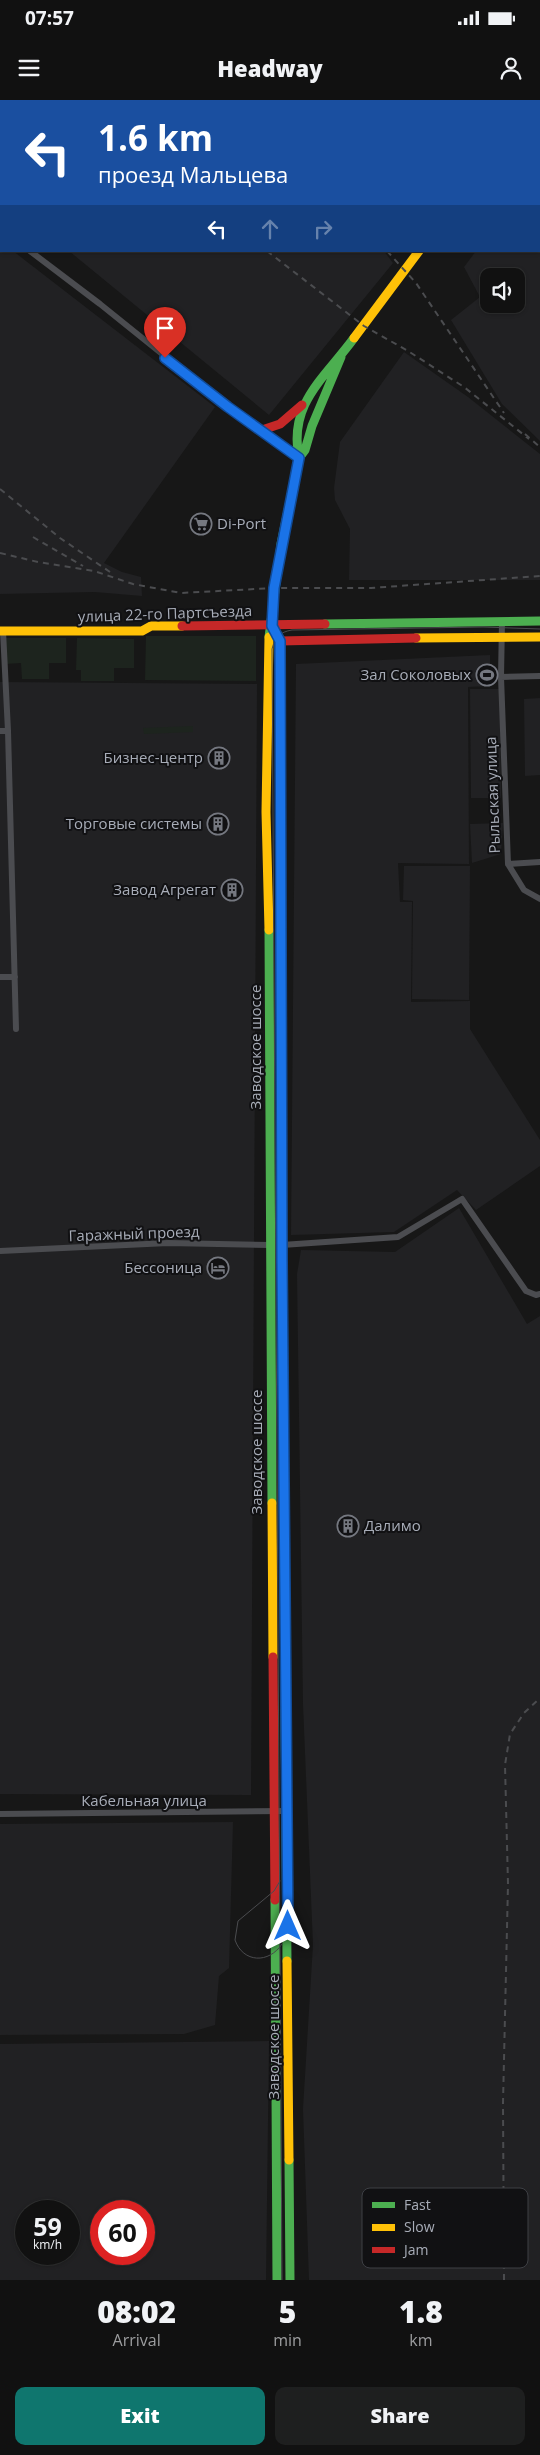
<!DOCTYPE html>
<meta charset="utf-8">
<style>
:root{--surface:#111;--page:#1e1f1f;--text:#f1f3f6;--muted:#9c9d9f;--line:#303131;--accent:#0f766e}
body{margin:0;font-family:"Open Sans",sans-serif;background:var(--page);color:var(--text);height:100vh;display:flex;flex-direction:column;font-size:19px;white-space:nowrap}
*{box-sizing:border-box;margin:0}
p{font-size:16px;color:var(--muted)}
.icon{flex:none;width:28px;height:28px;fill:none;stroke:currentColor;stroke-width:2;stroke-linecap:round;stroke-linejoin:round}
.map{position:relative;height:2180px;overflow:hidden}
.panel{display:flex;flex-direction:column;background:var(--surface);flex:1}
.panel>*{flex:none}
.banner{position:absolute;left:0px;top:0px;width:540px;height:152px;box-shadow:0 1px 4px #0004,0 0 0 1px var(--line);background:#1a4fa0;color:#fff;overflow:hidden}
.controls{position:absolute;left:480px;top:168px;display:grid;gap:10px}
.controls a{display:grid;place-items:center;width:45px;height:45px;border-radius:10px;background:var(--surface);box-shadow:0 1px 4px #0004,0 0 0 1px var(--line);font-size:25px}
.speed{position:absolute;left:15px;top:2100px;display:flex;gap:10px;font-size:25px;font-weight:700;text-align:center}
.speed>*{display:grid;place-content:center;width:65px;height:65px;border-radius:50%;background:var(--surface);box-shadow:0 1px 4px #0004,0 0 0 1px var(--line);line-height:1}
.speed small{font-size:12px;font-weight:400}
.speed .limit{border:8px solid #d22;background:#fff;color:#111}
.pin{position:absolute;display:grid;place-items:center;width:42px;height:42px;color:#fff;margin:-51px -21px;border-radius:50% 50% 50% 0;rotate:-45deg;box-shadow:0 0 5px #0007}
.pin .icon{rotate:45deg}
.me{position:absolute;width:55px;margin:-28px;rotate:0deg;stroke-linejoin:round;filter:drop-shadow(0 0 4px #0008)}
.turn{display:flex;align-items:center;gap:18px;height:105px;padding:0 15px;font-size:22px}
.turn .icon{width:65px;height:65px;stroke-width:2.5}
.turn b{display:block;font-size:35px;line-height:42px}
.lanes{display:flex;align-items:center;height:48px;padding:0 15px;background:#0003;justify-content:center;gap:25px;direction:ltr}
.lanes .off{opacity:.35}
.eta{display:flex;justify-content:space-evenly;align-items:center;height:85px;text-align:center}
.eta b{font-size:30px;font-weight:800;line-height:35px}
.action{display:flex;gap:10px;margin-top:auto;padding:10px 15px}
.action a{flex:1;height:58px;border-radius:10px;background:var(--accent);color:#fff;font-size:20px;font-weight:800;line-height:58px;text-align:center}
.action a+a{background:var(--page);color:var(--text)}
.status{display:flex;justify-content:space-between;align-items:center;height:35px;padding:0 25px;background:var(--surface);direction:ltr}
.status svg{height:14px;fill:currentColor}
header{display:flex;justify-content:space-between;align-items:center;height:65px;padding:0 15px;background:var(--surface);font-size:22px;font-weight:800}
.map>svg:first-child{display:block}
</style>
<div class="status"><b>07:57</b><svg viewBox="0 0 49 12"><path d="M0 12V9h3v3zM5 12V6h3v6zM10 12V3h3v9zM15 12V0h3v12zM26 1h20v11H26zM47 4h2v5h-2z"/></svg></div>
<header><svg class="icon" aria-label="menu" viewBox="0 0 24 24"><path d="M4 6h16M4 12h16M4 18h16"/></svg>Headway<svg class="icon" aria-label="person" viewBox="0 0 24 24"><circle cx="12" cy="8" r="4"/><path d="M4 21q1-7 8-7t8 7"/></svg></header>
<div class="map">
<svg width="540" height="2180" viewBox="0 0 540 2180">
<rect width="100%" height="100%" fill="#171717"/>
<!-- built -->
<path fill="#212123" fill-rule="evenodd" d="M0 0H500L1 1V99Z
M540 33V341L502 304 451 220 480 197 464 167 476 151H539ZM489 176H516V204H489Z
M0 141 1 151H13L215 307 104 463 122 472 141 477 142 496 95 492 0 494Z
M69 151H384L393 163 269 315Z
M404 252 468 297 540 354V480H349L350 429 335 400 334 388 340 342Z
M490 555V586L468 587 469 764 398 763 400 802H412L411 902 470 901V929L540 1040V1066L476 1110 457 1090 394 1132 291 1135 296 564Z
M0 582 257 584 251 1695 0 1694Z
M470 589H500L501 698H471Z
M540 598V675L525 676 524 599Z
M503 723 501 754 472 763 470 724Z
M404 766H470L469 900 412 899 413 801 403 800Z
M459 1108 527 1224 540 1216V2180H309L303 2009 313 1845 303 1604 297 1174 301 1150 395 1152Z
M233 1722 229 1868 219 1876 215 1925 184 1934 0 1935V1724Z
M269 1941 266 2180H0V1944ZM26 2111H69V2154H26ZM101 2111H144V2154H101Z"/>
<!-- green -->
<path fill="#1d241e" d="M146 536H256V581L145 580Z
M5 538H66V563H49V579H22L21 563 5 564Z
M77 538 134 539V568H114V581H81V570H76Z
M193 626V632L144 634 143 628Z"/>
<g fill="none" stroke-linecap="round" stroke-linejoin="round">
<!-- street -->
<path stroke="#4b4c50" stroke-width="6" d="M0 129 1 130
M30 151 100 204 228 307 298 357
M502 521 501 577 508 764 524 790 540 799
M3 531 8 631 16 929
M501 577 540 576
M0 631H8
M508 764 540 762
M0 877H15
M282 1145 398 1137 462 1099 526 1191 536 1195 540 1194
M0 1151 168 1143 270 1145
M0 1714 287 1711"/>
<!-- fast -->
<path stroke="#4caf50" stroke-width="9" d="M527 1 528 0
M299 358 305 350 312 326 341 257
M325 524 540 521
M272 526 280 541 281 935
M269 537 281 444 299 358C288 303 325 278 354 238
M269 830 272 1403
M282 1223 287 1861
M275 1800 277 2180
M289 2060 290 2180"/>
<!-- slow -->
<path stroke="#ffc107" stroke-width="9" d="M354 238 419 151
M0 531H142L151 526H182
M269 537 266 712 269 830
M416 538 540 537
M281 935 282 1223
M272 1403 273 1557
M287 1861 289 2060"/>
<!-- jam -->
<path stroke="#c62828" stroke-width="9" d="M262 330 280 324 302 305
M182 526 325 524
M280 541 416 538
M273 1557 275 1800"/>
<!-- tram -->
<path stroke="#4b4c4f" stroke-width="1" d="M280 1781 274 1791 238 1821 235 1840C243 1863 269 1864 282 1844
M282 2180 272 549C275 537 280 532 292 530L483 527 540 529"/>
<!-- rail -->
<path stroke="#4b4c4f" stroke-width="2" stroke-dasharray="6 5" stroke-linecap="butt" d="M202 0 204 1
M267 151 364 226 408 251 464 287 529 339
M387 151 416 183 504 313
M525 334 540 347
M0 389 60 438 110 472
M33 437 83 466
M0 453 38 462 94 471 133 484 181 493 274 488H371L540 476
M504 2180 503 2003 508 1784 505 1665 510 1634 524 1613 540 1598"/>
</g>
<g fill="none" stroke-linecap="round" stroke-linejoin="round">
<!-- route casing -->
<g stroke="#114b97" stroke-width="12">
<path id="route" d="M165 258 228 307 299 358 274 488 272 526 280 541 282 1162 288 1826"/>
</g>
<!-- route -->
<use href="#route" stroke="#1a73e8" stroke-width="9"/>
</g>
<!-- icons -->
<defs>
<g id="supermarket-ring" transform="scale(1.125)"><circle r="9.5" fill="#111113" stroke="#757880" stroke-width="1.5"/><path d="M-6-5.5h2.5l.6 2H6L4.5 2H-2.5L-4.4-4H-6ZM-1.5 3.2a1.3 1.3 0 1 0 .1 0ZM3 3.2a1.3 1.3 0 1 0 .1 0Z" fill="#757880"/></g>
<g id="stadium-ring" transform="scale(1.125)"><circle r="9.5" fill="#111113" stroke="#757880" stroke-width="1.5"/><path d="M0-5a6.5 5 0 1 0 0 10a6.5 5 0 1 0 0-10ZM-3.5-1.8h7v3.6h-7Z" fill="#757880"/></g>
<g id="building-ring" transform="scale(1.125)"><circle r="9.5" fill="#111113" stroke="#757880" stroke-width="1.5"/><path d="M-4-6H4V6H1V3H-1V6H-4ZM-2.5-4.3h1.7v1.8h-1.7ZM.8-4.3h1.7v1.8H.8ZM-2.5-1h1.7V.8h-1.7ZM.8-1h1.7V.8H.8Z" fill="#757880"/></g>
<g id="hotel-ring" transform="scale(1.125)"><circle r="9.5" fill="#111113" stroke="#757880" stroke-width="1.5"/><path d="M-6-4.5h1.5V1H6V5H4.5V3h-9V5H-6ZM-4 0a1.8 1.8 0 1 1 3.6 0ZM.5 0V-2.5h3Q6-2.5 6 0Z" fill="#757880"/></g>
</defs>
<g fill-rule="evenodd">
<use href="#supermarket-ring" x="201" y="424"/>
<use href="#stadium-ring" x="487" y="575"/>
<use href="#building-ring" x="219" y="658"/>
<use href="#building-ring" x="218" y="724"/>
<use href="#building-ring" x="232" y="790"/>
<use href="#hotel-ring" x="218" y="1168"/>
<use href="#building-ring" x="348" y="1426"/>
</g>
<g text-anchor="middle" stroke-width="4" stroke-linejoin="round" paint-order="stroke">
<!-- poi labels -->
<g font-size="15" fill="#a8adb8" stroke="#111113" text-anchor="end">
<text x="217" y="429" text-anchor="start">Di-Port</text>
<text x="471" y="580">Зал Соколовых</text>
<text x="203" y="663">Бизнес-центр</text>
<text x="202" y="729">Торговые системы</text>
<text x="216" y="795">Завод Агрегат</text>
<text x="202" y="1173">Бессоница</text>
<text x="364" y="1431" text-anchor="start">Далимо</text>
</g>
<!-- street labels -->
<g font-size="15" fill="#a8adb8" stroke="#111113">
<text transform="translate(165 514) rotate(-2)" y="5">улица 22-го Партсъезда</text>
<text transform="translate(493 695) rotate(-92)" y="5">Рыльская улица</text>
<text transform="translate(256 947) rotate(-90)" y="5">Заводское шоссе</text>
<text transform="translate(134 1134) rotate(-2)" y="5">Гаражный проезд</text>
<text transform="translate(257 1352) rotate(-90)" y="5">Заводское шоссе</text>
<text x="144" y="1706">Кабельная улица</text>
<text transform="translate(274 1937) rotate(-90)" y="5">Заводское шоссе</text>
</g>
</g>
<!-- legend -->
<rect x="362" y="2088" width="166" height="80" rx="8" fill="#111113" stroke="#3e4045" stroke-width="1"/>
<rect x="372" y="2102" width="23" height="6" fill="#4caf50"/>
<rect x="372" y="2124" width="23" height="7" fill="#ffc107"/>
<rect x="372" y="2147" width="23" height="6" fill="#c62828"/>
<g font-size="14" fill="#a8adb8">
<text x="404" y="2110">Fast</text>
<text x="404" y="2132">Slow</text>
<text x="404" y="2155">Jam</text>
</g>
</svg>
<div class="controls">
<a><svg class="icon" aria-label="sound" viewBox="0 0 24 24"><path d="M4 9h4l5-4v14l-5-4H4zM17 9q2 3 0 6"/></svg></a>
</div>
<div class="speed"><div>59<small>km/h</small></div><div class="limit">60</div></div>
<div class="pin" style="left:165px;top:258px;background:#d93025"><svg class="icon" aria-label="arrive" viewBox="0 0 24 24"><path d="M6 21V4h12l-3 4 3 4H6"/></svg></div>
<svg class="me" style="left:288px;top:1826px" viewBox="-20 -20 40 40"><path d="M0-17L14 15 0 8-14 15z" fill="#1a73e8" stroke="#fff" stroke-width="4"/></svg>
<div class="banner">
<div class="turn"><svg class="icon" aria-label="left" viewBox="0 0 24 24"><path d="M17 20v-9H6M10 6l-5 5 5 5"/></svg><div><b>1.6 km</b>проезд Мальцева</div></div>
<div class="lanes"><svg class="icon" aria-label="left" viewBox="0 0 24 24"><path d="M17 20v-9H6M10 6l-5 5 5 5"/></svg><svg class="icon off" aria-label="ahead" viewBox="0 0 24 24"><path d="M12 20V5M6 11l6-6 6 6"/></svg><svg class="icon off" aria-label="right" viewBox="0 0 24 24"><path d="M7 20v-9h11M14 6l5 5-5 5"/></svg></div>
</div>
</div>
<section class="panel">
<div class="eta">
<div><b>08:02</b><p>Arrival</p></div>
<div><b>5</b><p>min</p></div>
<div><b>1.8</b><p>km</p></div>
</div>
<div class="action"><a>Exit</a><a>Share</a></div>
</section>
